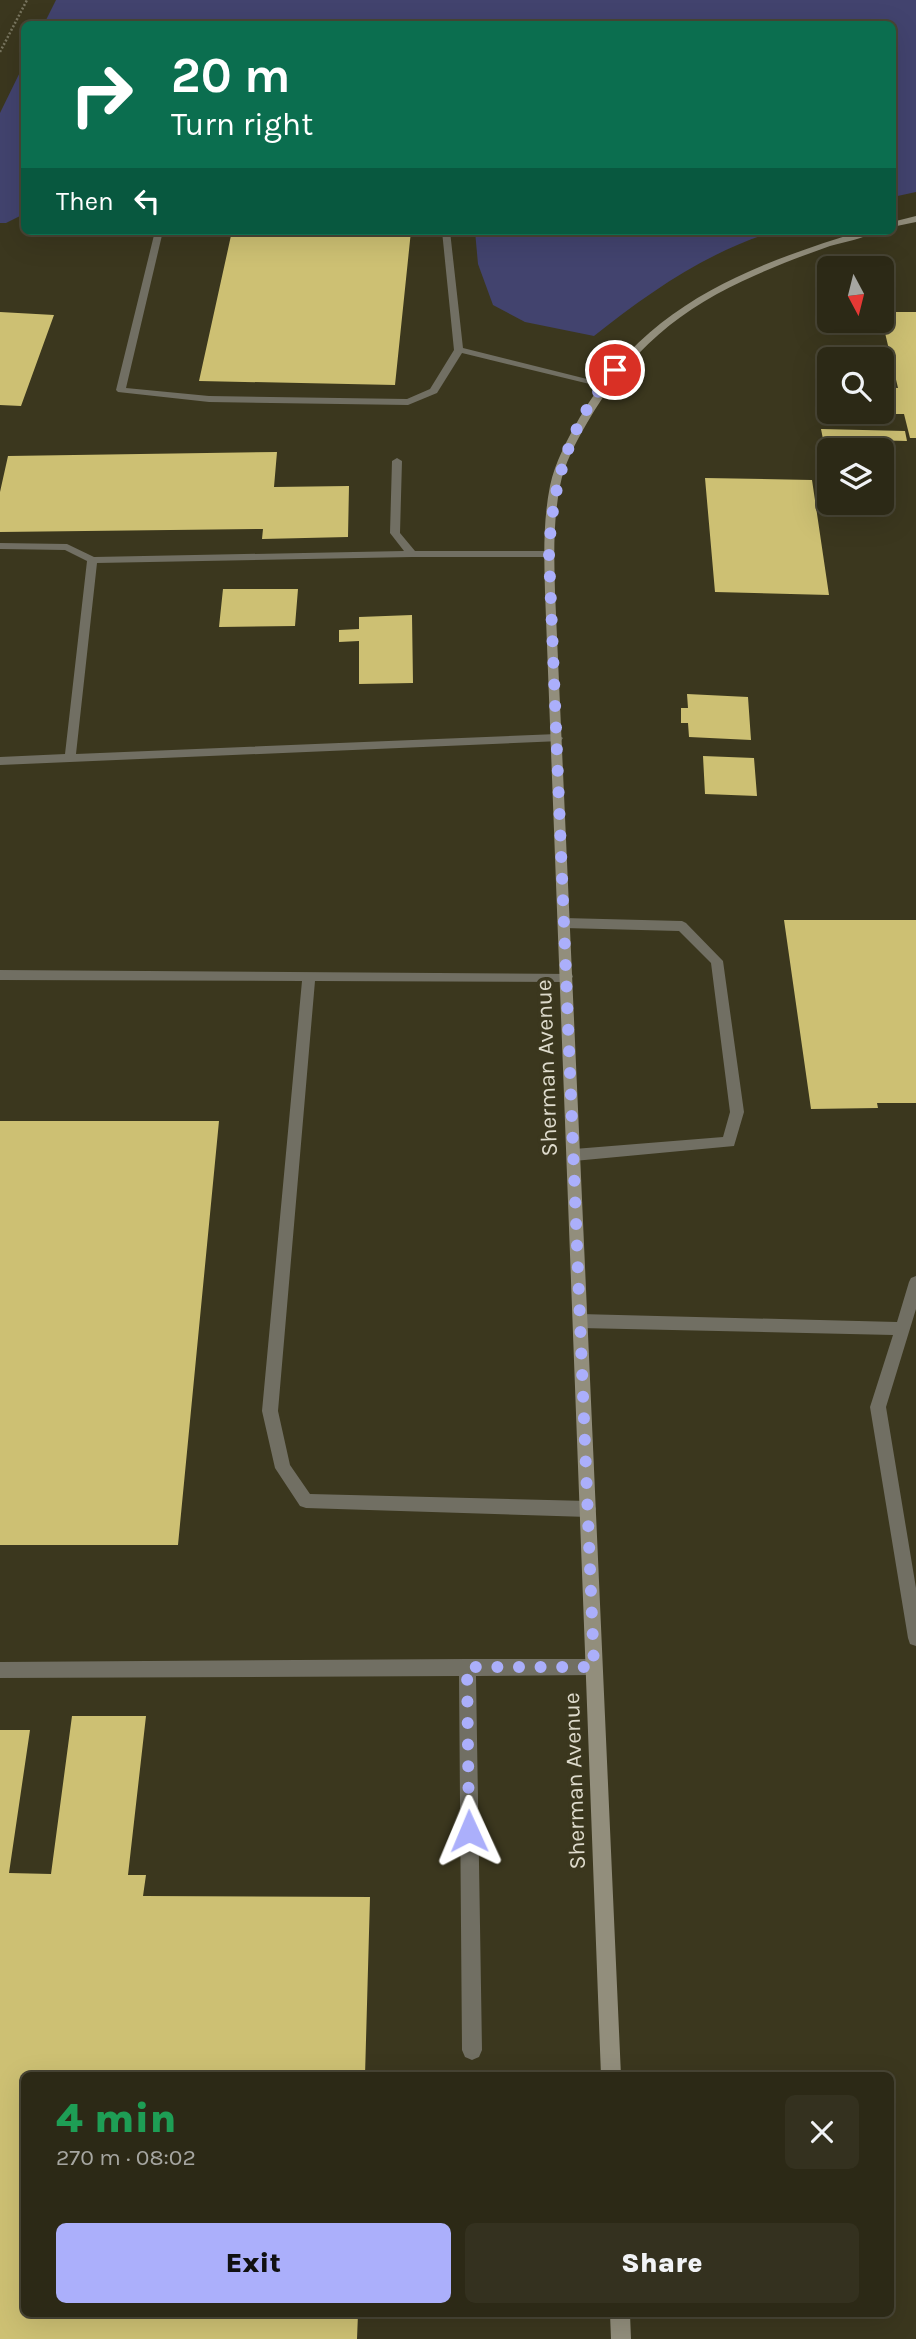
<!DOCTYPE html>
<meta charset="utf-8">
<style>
:root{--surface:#2c2916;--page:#34311f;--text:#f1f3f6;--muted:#a6a6a1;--line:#484535;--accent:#abaffb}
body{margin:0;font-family:Karla,sans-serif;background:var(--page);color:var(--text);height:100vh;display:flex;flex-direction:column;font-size:26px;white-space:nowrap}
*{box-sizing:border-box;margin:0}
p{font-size:23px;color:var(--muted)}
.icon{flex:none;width:38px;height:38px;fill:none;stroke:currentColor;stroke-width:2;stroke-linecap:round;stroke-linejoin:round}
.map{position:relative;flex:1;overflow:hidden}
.panel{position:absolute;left:21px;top:2072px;width:873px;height:245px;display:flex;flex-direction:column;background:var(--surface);border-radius:10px;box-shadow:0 7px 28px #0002,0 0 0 2px var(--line)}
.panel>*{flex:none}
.guide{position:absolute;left:21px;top:21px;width:875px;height:214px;border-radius:10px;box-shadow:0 7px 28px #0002,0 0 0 2px var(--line);background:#0b6e4f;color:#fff;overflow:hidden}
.needle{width:46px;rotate:173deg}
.controls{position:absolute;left:817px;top:256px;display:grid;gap:14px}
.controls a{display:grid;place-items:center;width:77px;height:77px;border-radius:10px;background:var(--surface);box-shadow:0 7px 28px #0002,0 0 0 2px var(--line);font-size:35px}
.pin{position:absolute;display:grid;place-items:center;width:60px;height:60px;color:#fff;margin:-30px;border:4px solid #fff;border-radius:50%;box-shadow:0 2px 7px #0007}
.me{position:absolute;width:77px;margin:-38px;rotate:359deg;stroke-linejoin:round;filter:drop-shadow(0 0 5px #0008)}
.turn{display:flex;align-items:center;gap:24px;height:147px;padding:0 35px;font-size:32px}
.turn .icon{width:91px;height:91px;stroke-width:2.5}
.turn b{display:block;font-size:49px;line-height:60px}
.then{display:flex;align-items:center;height:66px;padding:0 35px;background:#0003;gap:14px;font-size:26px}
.round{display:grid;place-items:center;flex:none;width:74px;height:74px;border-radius:10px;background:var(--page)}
.head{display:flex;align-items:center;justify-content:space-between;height:119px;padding:0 35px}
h1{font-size:42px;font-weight:800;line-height:52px;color:#1e9e55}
.primary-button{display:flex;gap:14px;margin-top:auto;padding:14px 35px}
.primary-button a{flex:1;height:80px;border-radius:10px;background:var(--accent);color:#111;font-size:28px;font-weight:800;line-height:80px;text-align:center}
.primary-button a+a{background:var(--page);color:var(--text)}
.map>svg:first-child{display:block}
</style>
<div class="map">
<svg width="916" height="2339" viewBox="0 0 916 2339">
<rect width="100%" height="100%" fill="#3b371e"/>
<!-- green -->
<path fill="#42436e" d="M56 0H916V192L893 197 892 24H44Z
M24 64V214L6 223H0V113Z
M475 231H776C708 251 648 293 594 336L525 322 493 305 478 264Z"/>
<!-- building -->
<path fill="#cdc073" d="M232 231H411L395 385 199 381Z
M0 312 54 315 21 406 0 405Z
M882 312H916V438H910L904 414H889L883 387 898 388 882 320Z
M821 429 905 431 907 441 823 439Z
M277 452 274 487 349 486 348 537 262 539 263 529 0 532V492L8 456Z
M705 478 812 480 829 595 715 592Z
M223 589H298L295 626 219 627Z
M412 615 413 683 359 684V641L339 642V630L359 629V617Z
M687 694 748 697 751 740 689 737 688 723H681V708H688Z
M703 756 754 758 757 796 705 794Z
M784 920H916V1103H877L878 1108 811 1109Z
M0 1121H219L178 1545H0Z
M72 1716H146L128 1875H146L143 1896 370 1897 365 2076H24V2314H358L357 2339H0V1730H30L9 1873 51 1874Z"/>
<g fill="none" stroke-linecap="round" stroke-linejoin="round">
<!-- path -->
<path stroke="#77745e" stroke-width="2.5" stroke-dasharray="2 2" stroke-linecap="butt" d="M0 52 27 0"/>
<!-- service -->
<path fill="#716f63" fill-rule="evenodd" d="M155 231H163L126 388 209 396 407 399 430 389 454 350 442 231H450L463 348 607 384 602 387 462 353 437 393 408 405 209 402 118 392 116 390Z
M397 458 402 461 400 533 415 551H549L554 554 549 557H412L97 563 76 754 557 734 563 738 561 741 0 765V757L65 754 87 561 65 550 0 549V543L67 544 94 557 404 551 390 533 392 461Z
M564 918 682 921 686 923 723 961 744 1112 734 1146 574 1161 569 1159 567 1155 569 1151 574 1149 723 1137 730 1112 711 963 679 931 564 928 558 923Z
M0 970 572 974 573 977 567 982 315 981 278 1411 290 1465 310 1494 588 1501 594 1504 596 1509 594 1514 588 1517 306 1508 300 1506 275 1468 262 1411 302 981 0 980Z
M916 1276V1309L886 1407 916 1588V1646L910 1644 908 1638 870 1407 893 1335 580 1328 575 1326 573 1321 575 1316 580 1314 897 1322 909 1282 911 1278Z
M467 1659H594L600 1661 602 1667 600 1673 594 1675 476 1676 482 2050 479 2057 472 2060 465 2057 462 2050 459 1676 0 1678V1662Z"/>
<!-- secondary -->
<path fill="#928e7c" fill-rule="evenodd" d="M916 216V222L892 227V222Z
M862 231H875C863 239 845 242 830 246 805 255 780 264 756 275 681 307 628 352 587 423 576 442 564 464 560 486 553 521 554 557 555 592L621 2076H601L545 592C544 557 543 521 550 486 555 462 568 438 580 417 645 306 744 267 862 231Z
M610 2314H630L631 2339H611Z"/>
</g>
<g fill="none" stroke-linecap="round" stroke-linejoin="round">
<!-- route -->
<path stroke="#abaffb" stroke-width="12" stroke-dasharray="0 21.6" d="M469 1831 467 1667H594L549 554C552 485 569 423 615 370"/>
</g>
<g text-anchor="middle" stroke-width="7" stroke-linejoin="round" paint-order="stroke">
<!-- street labels -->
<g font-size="23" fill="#dedbcc" stroke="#3b371e">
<text transform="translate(546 1068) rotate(-92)" y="8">Sherman Avenue</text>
<text transform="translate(574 1781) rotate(-92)" y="8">Sherman Avenue</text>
</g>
</g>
</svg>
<div class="controls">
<a><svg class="needle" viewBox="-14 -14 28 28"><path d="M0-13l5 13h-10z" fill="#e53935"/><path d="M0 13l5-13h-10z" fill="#a6a6a1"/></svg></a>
<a><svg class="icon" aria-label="search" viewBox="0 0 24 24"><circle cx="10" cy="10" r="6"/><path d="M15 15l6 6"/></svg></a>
<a><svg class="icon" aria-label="layers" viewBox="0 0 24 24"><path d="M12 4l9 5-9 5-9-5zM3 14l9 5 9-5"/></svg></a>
</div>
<div class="pin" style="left:615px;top:370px;background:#d93025"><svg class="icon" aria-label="arrive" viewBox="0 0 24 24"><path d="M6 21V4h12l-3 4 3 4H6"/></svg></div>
<svg class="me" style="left:469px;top:1831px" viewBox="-20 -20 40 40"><path d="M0-17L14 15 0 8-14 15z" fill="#abaffb" stroke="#fff" stroke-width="4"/></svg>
<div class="guide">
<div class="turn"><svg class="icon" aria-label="right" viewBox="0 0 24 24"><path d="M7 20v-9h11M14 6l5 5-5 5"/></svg><div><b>20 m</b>Turn right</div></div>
<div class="then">Then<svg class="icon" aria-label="left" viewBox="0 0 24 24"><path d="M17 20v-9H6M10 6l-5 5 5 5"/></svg></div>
</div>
<section class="panel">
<div class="head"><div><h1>4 min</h1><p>270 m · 08:02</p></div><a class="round"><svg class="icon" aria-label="close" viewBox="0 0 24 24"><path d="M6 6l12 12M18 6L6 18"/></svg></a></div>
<div class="primary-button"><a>Exit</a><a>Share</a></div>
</section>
</div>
